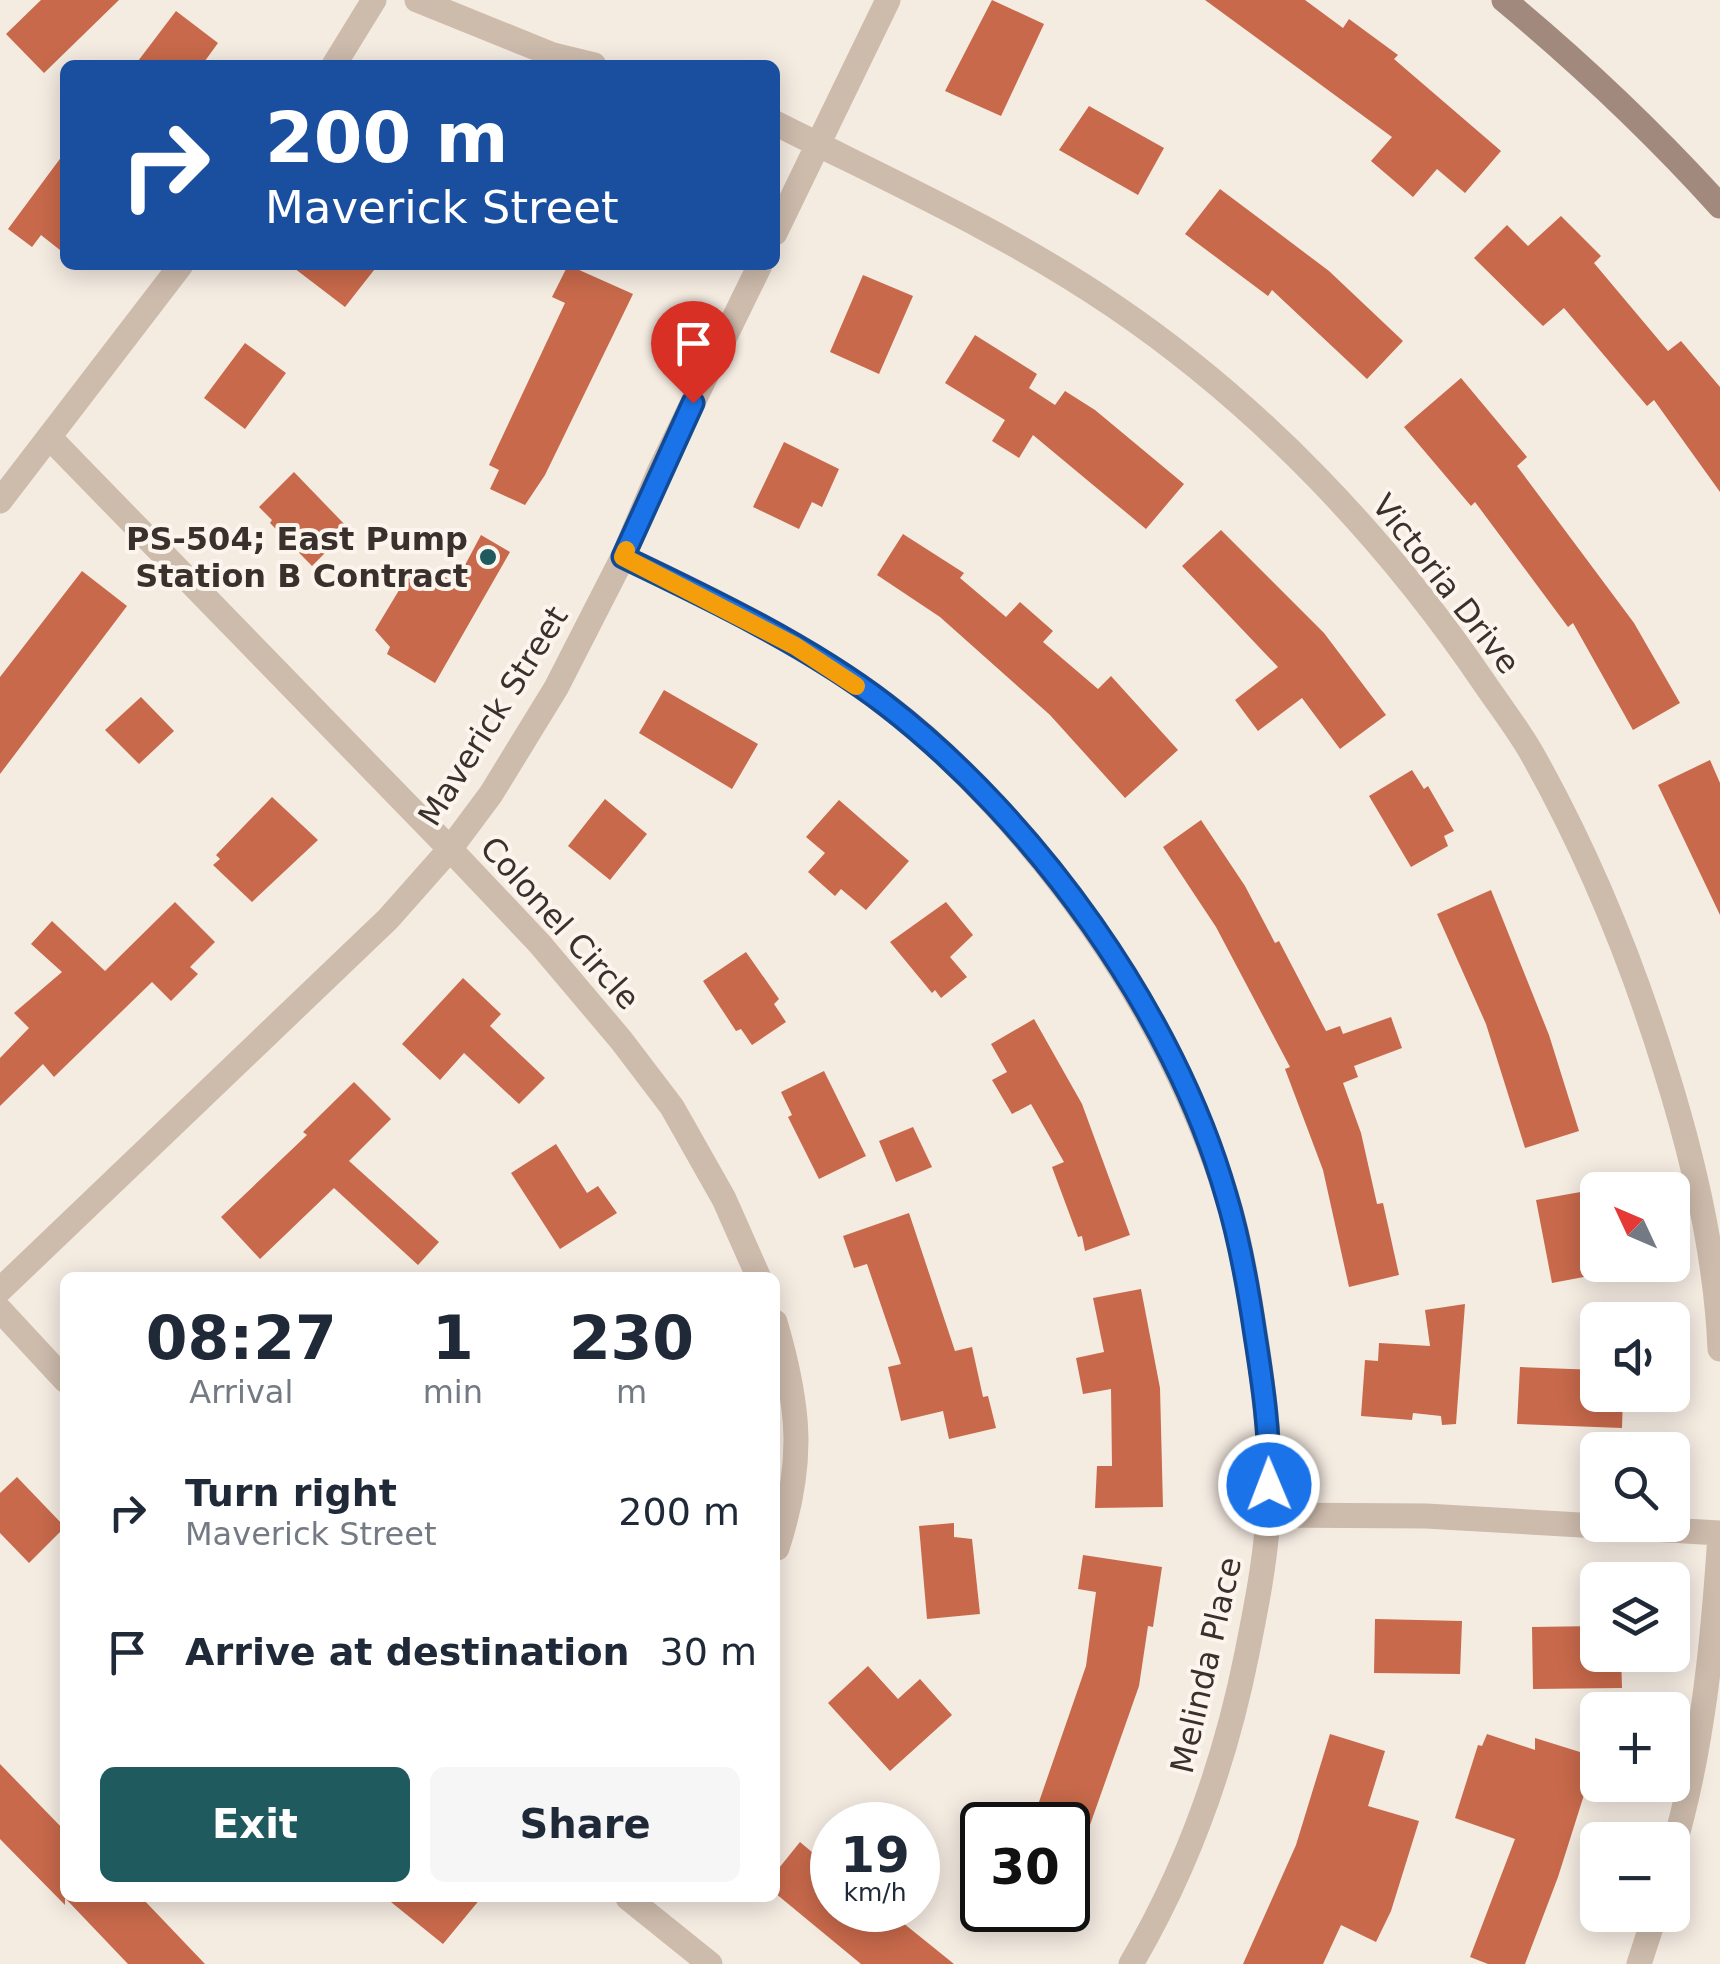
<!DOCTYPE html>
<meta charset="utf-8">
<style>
:root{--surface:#fff;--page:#f6f6f7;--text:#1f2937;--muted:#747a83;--accent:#1f5a5e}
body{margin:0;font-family:"DejaVu Sans",sans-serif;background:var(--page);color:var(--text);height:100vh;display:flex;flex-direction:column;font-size:38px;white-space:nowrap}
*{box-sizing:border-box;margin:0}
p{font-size:32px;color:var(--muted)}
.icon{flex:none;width:55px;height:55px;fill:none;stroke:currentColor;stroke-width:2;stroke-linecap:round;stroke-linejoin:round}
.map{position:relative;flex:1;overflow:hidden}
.details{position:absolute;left:60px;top:1272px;width:720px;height:630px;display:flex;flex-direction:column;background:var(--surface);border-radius:15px;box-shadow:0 5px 25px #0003}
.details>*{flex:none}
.hud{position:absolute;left:60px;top:60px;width:720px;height:210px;border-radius:15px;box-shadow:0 5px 25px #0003;background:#1a4fa0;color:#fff;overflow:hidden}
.needle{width:65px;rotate:314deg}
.fabs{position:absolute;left:1580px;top:1172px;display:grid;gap:20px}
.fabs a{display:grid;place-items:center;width:110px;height:110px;border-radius:15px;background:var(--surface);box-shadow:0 5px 25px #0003;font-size:50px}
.speed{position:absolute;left:810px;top:1802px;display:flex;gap:20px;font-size:50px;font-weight:700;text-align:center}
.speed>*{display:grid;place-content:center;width:130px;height:130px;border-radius:50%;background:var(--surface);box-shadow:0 5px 25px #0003;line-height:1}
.speed small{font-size:25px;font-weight:400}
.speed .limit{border:5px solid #111;border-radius:15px;background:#fff;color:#111}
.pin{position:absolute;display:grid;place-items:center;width:85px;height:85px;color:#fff;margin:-102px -42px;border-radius:50% 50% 50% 0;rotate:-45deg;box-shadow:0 0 10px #0007}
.pin .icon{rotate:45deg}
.me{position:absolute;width:110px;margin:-55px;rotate:359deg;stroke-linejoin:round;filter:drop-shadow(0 0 8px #0008)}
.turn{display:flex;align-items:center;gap:35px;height:210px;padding:0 40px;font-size:45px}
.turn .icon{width:130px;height:130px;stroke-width:2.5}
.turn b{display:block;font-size:70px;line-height:85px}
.eta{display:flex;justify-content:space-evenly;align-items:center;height:170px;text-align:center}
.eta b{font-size:60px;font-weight:700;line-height:70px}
.action{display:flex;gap:20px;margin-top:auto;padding:20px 40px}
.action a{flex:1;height:115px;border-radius:15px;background:var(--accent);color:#fff;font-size:40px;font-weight:700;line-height:115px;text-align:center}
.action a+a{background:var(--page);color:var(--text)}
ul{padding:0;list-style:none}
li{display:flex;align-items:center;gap:30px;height:140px;padding:0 40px}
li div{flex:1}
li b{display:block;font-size:38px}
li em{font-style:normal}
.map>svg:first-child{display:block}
</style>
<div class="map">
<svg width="1720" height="1964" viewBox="0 0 1720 1964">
<rect width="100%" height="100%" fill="#f4ebe1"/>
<!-- building -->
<path fill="#c8694b" d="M41 0H119L44 73 6 34Z
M992 0 1044 24 1001 116 945 91Z
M1205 0H1305L1343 28 1349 19 1398 55 1394 59 1501 151 1465 193 1437 169 1413 197 1371 161 1392 137Z
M176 11 218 43 202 65H135Z
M1089 106 1164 148 1138 195 1059 150Z
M65 152V254L41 235 32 247 8 229Z
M1220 189 1329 271 1403 341 1367 379 1272 290 1268 296 1185 234Z
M1561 216 1601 256 1594 263 1668 351 1681 341 1720 387V492L1654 400 1647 406 1564 308 1543 326 1474 258 1507 225 1528 246Z
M290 265H378L345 307Z
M568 265 633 294 545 475 525 505 490 489 499 470 489 465 565 303 552 297Z
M863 275 913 296 879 374 830 352Z
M975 335 1037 374 1029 388 1055 405 1065 391 1095 410 1184 484 1146 529 1033 435 1019 458 992 441 1005 420 945 383Z
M245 343 286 373 245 429 204 398Z
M1461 378 1527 457 1517 466 1634 623 1680 703 1633 730 1573 623 1568 627 1475 502 1471 506 1404 427Z
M784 442 839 469 822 507 812 502 799 529 753 507Z
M294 472 349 529 312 566 270 523 272 520 259 507Z
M1221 530 1324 633 1386 715 1340 749 1302 698 1258 731 1235 700 1278 667 1182 566Z
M903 534 964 573 960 578 1006 617 1020 602 1053 631 1043 642 1098 689 1111 676 1178 750 1125 798 1050 715 940 617 877 575Z
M481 535 510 552 435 683 387 654 390 647 375 630 407 577 425 589 435 572 456 582Z
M82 571 127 606 0 774V677Z
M664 690 758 744 732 789 639 733Z
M141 697 174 731 139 764 105 730Z
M1710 760 1720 783V915L1658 785Z
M1412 770 1424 789 1428 786 1454 831 1444 836 1448 846 1411 867 1369 796Z
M272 797 318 840 252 902 213 865 220 859 216 855Z
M605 799 647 834 610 880 568 846Z
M839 800 909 861 866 910 841 889 835 896 808 872 825 853 806 837Z
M1201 820 1245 886 1275 943 1279 941 1326 1031 1340 1026 1343 1034 1391 1017 1402 1048 1354 1066 1358 1077 1343 1083 1361 1133 1377 1204 1383 1203 1399 1275 1349 1287 1323 1170 1285 1069 1290 1067 1216 927 1163 847Z
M1491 890 1549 1035 1579 1131 1525 1148 1486 1024 1437 914Z
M175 902 215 942 190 967 198 974 171 1001 152 982 54 1077 43 1064 0 1106V1058L29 1028 14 1013 62 972 31 944 52 921 105 971Z
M946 902 973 935 950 957 967 977 941 998 935 990 932 993 890 942Z
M746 952 779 999 774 1004 786 1022 752 1045 741 1029 736 1031 703 981Z
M463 978 501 1014 490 1026 545 1078 519 1104 464 1053 440 1080 402 1044Z
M1034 1019 1082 1104 1130 1235 1085 1251 1082 1236 1078 1237 1052 1167 1064 1162 1031 1104 1012 1114 992 1080 1007 1072 991 1044Z
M824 1071 866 1156 819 1179 788 1117 792 1115 781 1092Z
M354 1082 391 1119 349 1161 439 1242 418 1265 334 1188 260 1259 221 1217 307 1135 303 1132Z
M913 1127 932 1167 896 1182 879 1141Z
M556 1144 587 1193 598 1186 617 1213 560 1249 511 1173Z
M1586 1191 1598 1240V1265H1603L1605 1273 1552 1283 1536 1200Z
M909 1213 955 1351 972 1347 983 1397 988 1396 996 1428 949 1439 943 1411 901 1421 888 1367 901 1364 867 1264 854 1268 843 1236Z
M1141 1289 1160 1388 1163 1507 1095 1508 1097 1466H1112L1111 1389 1083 1394 1076 1358 1104 1352 1093 1298Z
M1465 1304 1456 1424 1442 1425 1441 1416 1413 1413 1412 1420 1361 1416 1365 1360 1378 1361 1379 1343 1430 1346 1425 1310Z
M1520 1367 1598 1370V1395H1623L1622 1428 1517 1424Z
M17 1477 65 1527 29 1563 0 1533V1493Z
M954 1523V1537L972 1539 980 1614 927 1619 919 1526Z
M1083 1555 1162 1567 1153 1627 1148 1626 1139 1686 1090 1825H1031L1086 1666 1096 1592 1078 1589Z
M1375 1619 1462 1621 1460 1674 1374 1673Z
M1598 1626V1655H1621L1622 1688 1533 1689 1532 1627Z
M868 1666 898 1699 920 1679 952 1715 890 1771 828 1703Z
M1330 1734 1385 1751 1368 1806 1419 1821 1391 1911 1376 1942 1341 1925 1323 1964H1243L1296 1845Z
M1487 1734 1535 1750V1738L1596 1757 1558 1877 1525 1964H1488L1470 1957 1515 1839 1455 1818 1478 1745 1482 1746Z
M0 1764 65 1831V1905L0 1839Z
M800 1842 832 1869V1910H887L954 1964H861L775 1893V1873Z
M65 1898H142L205 1964H128Z
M386 1898H481L443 1944Z"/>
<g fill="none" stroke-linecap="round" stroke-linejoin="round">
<!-- street -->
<path stroke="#cdbbac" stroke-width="25" d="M417 0 553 55 594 65
M334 65 374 0
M775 123C890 181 1007 233 1114 306 1260 405 1386 538 1485 684 1500 706 1517 728 1531 752 1587 851 1631 958 1665 1068 1693 1157 1716 1254 1720 1349
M775 233 888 0
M49 437 450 849 539 943 621 1040 672 1107 724 1199 759 1278
M0 501 181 265
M623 557C732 608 856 669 943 753 1069 873 1169 1022 1224 1188 1240 1236 1248 1288 1256 1338 1265 1398 1273 1457 1268 1517 1265 1563 1256 1608 1247 1653 1225 1763 1188 1867 1131 1964
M0 1290 388 919 450 849 491 794 556 688 623 557 659 472 760 265
M0 1310 65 1380
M775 1322C800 1407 805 1463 777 1548
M1269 1515 1426 1516 1720 1533
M1672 1853C1703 1749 1713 1642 1720 1535
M628 1898 710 1964
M1639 1964 1655 1915"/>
<!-- secondary -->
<path stroke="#a18a7d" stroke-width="25" d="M1504 0C1581 64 1653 132 1720 206"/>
</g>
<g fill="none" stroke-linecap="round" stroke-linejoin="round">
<!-- route casing -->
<g stroke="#114b97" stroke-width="25">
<path id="route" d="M693 403 623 557C709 598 811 647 886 705 1035 820 1174 1013 1226 1195 1240 1241 1248 1287 1255 1335 1263 1385 1270 1434 1269 1485"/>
</g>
<!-- route -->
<use href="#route" stroke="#1a73e8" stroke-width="18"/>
<!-- slow -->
<path stroke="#f59e0b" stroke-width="18" d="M626 550 623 557 795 646 856 686"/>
</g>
<!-- markers -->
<circle fill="#1f5a5e" stroke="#fbf5ee" stroke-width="4" cx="488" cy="557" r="10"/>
<g text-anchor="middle" stroke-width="8" stroke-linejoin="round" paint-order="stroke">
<!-- poi labels -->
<g font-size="32" font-weight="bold" fill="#3b302b" stroke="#fbf5ee" text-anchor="end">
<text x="468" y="550">PS-504; East Pump<tspan x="468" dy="37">Station B Contract</tspan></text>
</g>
<!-- street labels -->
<g font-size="32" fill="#3b302b" stroke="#fbf5ee">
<text transform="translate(1446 584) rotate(52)" y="11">Victoria Drive</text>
<text transform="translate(493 716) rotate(-58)" y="11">Maverick Street</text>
<text transform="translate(560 923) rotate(48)" y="11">Colonel Circle</text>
<text transform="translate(1206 1665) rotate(-77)" y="11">Melinda Place</text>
</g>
</g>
</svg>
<div class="fabs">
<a><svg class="needle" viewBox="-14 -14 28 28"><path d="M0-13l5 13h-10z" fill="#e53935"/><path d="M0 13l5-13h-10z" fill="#747a83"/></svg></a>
<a><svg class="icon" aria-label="sound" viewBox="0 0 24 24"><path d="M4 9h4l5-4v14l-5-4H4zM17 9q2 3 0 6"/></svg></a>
<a><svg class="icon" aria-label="search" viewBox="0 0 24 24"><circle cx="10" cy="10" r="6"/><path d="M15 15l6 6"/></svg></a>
<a><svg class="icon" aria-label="layers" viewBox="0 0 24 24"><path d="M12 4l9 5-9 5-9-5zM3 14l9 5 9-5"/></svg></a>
<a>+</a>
<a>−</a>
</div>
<div class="speed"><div>19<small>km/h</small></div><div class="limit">30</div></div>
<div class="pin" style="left:693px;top:403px;background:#d93025"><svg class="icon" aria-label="arrive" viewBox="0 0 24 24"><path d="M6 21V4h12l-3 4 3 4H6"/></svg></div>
<svg class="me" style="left:1269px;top:1485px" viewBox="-20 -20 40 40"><circle r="17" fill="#1a73e8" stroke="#fff" stroke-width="3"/><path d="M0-11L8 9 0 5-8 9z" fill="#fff"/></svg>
<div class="hud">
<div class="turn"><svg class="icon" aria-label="right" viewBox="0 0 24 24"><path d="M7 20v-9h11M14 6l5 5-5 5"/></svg><div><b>200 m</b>Maverick Street</div></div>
</div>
<section class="details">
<div class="eta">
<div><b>08:27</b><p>Arrival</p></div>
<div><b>1</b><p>min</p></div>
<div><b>230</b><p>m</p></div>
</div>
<ul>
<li><svg class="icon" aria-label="right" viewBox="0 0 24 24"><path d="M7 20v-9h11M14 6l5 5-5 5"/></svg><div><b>Turn right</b><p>Maverick Street</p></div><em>200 m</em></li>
<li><svg class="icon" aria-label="arrive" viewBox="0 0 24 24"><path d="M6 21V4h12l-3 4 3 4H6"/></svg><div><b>Arrive at destination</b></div><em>30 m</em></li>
</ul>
<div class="action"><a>Exit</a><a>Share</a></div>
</section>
</div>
